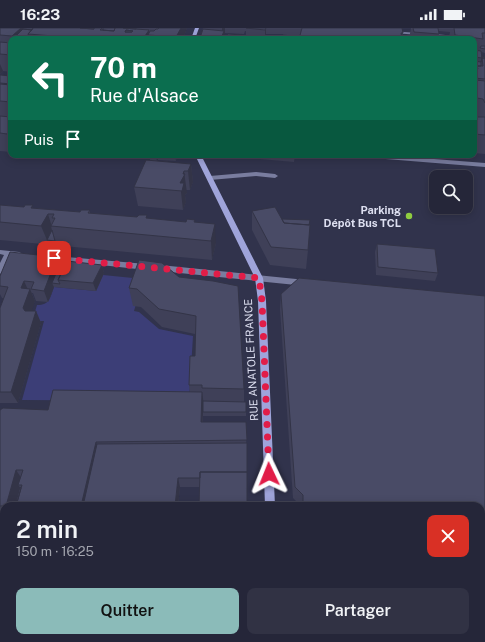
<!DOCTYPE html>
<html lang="fr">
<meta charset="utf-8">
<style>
:root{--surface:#252639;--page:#313244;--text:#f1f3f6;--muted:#a3a5ae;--line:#424353;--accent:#8bbbb9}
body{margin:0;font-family:"Public Sans",sans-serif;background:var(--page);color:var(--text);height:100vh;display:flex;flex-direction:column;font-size:15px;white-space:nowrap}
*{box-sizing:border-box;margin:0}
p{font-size:13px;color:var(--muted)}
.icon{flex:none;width:22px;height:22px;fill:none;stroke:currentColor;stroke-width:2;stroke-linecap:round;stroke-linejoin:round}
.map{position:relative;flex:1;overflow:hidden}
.panel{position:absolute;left:0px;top:474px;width:485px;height:140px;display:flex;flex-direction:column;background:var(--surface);border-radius:12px 12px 0 0;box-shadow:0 2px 10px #0003,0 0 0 1px var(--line)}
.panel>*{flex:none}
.top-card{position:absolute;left:8px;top:8px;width:469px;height:122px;border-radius:8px;box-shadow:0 2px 10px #0003,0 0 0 1px var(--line);background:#0b6e4f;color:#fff;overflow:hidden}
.fabs{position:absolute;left:429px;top:142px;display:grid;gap:8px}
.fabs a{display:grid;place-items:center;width:44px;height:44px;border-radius:8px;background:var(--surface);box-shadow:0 2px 10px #0003,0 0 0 1px var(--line);font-size:20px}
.pin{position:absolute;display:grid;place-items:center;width:34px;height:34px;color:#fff;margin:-17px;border-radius:8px;box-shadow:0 2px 6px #0006}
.me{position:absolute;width:44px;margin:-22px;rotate:358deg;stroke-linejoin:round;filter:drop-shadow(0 0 3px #0008)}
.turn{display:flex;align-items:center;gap:14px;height:84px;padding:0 16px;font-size:18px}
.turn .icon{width:52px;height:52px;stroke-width:2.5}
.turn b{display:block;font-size:28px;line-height:34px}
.then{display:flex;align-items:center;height:38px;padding:0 16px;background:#0003;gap:8px;font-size:15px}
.round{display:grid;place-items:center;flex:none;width:42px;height:42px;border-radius:8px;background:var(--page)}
.summary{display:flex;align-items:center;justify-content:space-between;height:68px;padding:0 16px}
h1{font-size:24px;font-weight:600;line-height:30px}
.action{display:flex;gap:8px;margin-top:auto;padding:8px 16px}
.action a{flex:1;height:46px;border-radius:8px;background:var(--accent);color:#111;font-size:16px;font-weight:600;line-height:46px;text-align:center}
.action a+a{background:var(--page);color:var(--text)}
.status{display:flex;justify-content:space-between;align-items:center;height:28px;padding:0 20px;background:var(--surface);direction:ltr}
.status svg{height:11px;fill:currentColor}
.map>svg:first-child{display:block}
</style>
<div class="status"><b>16:23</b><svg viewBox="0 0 49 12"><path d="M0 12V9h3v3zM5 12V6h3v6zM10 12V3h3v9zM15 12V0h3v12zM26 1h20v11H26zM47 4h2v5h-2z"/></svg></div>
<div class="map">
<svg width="485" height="614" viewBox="0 0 485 614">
<rect width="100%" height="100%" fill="#31334c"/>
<!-- green -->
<path fill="#3c3e77" d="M103 247 143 251 134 283 139 284 159 301 193 308 189 373 22 372 44 293H35L33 290 37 277C50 277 50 270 54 259L96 263Z"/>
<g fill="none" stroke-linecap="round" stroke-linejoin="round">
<!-- lane -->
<path fill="#797d9f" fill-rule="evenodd" d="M256 144 275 146 278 148 275 150 256 148 210 152 207 150 210 148Z"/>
<!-- street -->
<path fill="#797d9f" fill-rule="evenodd" d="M391 3 459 8 461 9 459 10 393 5H391Z
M358 127H383L485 135V139L361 129Z
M0 222 19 224 23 226 19 228H10L4 243 0 246V235L4 227 0 226Z
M44 227 146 236 150 239 146 242 47 231H44L43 229Z
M160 237 306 252 310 255 306 258 160 243 156 240Z
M0 586H4V598H0Z
M322 610H394L396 614H324Z"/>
<!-- secondary -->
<path fill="#9fa4da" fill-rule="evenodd" d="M195 0H199L195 11H191Z
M195 127H201L263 250 266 273 275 478H265L258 273 255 250Z
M269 610H281L282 614H270Z"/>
</g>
<!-- wall -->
<path fill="#3f4058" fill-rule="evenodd" d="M0 0H187L183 11H11V44L3 43 0 46Z
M203 0H402L403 5 402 9 282 11 283 7V6H266L265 9 246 8V3H245L244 6 225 5V8L242 7V11H200Z
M411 0H485V25L481 24 482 28 485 29V126L474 125V11H409ZM439 3 450 4 449 9 438 8 439 6Z
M0 47 11 48V124L0 123Z
M100 127H178L176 133 158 132V133L191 136 193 154 190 162H186L187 165 185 167 186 174 183 182 138 178 134 159 150 132V131L118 128 117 131 110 130V128Z
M238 127H295L294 134 238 129Z
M0 177 80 184 90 182V185L186 194 195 192V195L216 215 212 232 0 212Z
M252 183 282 192 308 222 306 241 270 237 252 202Z
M377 216 438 245 435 253 376 247 375 224Z
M162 235 244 361V374H246V388H203V394H246L247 478 199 459H180L178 478H4V529L0 543V382H48L190 364 189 357 195 328V306L162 299 141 279 133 278 129 260Z
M60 236 65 237H102L104 245 96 263 54 259 48 274 36 273 33 265H32L35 273 31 283H36L41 295 18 375H0V280L4 270H2L0 266V248Z
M281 266 485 268V593H481V478H301L293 470 280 281Z"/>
<!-- shaded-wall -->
<path fill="#333447" d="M21 0H23L26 11H13L12 8Z
M181 0H187L183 11H182Z
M181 0 182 11H177L176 9Z
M222 0H225V8L224 10 222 11Z
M266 0V6L265 9V2Z
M149 2V7H148V11H143Z
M0 36 3 43 0 46Z
M9 102 11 107V118L7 106Z
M156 127H158V132L157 134Z
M175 127H178L176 133Z
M191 136 193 154 190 162 188 143Z
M184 143 187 165 185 167 186 174 183 182 180 155Z
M48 186 52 199 51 198 53 207 47 212 41 198Z
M215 196 216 215 212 232 211 213Z
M57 229 61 241 52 255 54 259 48 274 44 263Z
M102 237 104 245 96 263 93 255Z
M24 253 29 264 30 261 35 273 29 292 23 280 21 260Z
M36 283 41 295 18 375 11 364Z
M202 364 204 377 203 384 202 407 201 394Z
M96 414 101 426 90 478H81Z
M16 442 24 454 22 457H18L22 462 18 478H6Z
M178 450 180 459 178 478H175Z
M4 503V529L0 543V517Z"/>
<!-- building -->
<path fill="#494b66" stroke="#333447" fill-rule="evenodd" d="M0 0H21L12 8 0 7Z
M23 0H33L32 2 23 1Z
M33 0H80L94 1V0H102L100 2 114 3 115 0H123L149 2 143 11H92L28 6ZM126 2 133 3 132 4H125Z
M80 0H94V1Z
M103 0H115L114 3 103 2Z
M123 0H136V1Z
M159 0H181L176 9 148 7 150 3H154L156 1H158Z
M246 0H266L265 2Z
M302 0H402L403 5H401L402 11H299Z
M413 0H438L439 6 414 4Z
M454 0H485V5H482L483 11 455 7Z
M23 1 32 2 28 6 29 11H13Z
M203 1 224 3 222 8H228L227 11H209L200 10Z
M126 2 133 3 132 4H125Z
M228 6 242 7 240 11 228 10V8H226Z
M283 7 300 9 299 11H282Z
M438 8 449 9 450 11H438Z
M249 9 267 11H248Z
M0 14 11 15V27L0 26Z
M481 18H485V21L480 20Z
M474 22 481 23 482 30 474 29Z
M482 28 485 29V30H482L481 34 482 30Z
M482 30H485V51L474 50V41H478L477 38H483Z
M474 33 481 34V38H477V39H474Z
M0 47 11 48V56L0 55Z
M476 52 485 53V75L483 71 477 70Z
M0 56 11 57V74L0 73Z
M0 88 11 89V102H9L7 106 0 105Z
M474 89H485V107L474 106Z
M272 127H295L294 129Z
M146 132 191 136 188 143H184L183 146H185L180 155H184L182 163 134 159Z
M0 177 24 179 25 177H33L31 180 80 184 81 182H90L88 185 137 189 139 187H147L146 190 186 194 187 191 195 192 194 194 215 196 211 213 51 198 55 190H52L54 186H48L41 198 0 194Z
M275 179 284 195 310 197 308 222 271 219 252 183Z
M282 191 310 192 309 197 284 195Z
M52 202 55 213 47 212Z
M377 216 435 221 438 245 378 239Z
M10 224 57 229 44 263 31 261 34 254 24 253 21 260 30 261 23 280 25 283H36L11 364H0V280L8 259 0 258V248Z
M139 232 162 235 179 249 213 253 238 258 244 361 202 360V357H189L190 328H195L196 288 159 281 137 261 129 260Z
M67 233 102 237 93 255 58 252Z
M60 236 65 237 58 252 60 256 52 255Z
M299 250 485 268V585H481V478H303V467L295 459 281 266Z
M53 362 202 364 201 394H246L247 412 96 414 81 478H16L22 457H18L23 442H16L6 478H0V382L3 380 48 382Z
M203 373 246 374V384H203Z
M247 415V444H200V450H178L175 478H83L97 416Z
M200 444H247V478H199Z
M20 459 21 460 16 478H15Z
M0 483H4V503L0 517Z"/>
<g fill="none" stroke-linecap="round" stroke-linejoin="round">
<!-- route -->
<path stroke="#e11d48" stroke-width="7" stroke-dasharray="0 12.6" d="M54 230 259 250 262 273 269 446"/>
</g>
<!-- markers -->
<circle fill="#90cd40" stroke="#31334c" stroke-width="1.5" cx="409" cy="188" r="4"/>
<g text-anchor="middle" stroke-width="3" stroke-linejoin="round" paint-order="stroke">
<!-- poi labels -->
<g font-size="11" font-weight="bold" fill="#dddff0" stroke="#31334c" text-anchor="end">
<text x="401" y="186">Parking<tspan x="401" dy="13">Dépôt Bus TCL</tspan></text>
</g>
<!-- street labels -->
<g font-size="11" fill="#dddff0" stroke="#31334c">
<text transform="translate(251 332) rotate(-93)" y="4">RUE ANATOLE FRANCE</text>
</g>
</g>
</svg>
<div class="fabs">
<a><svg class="icon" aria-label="search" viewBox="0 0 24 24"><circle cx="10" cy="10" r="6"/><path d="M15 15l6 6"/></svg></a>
</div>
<div class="pin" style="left:54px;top:230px;background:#d93025"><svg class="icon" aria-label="arrive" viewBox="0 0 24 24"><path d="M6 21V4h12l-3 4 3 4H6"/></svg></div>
<svg class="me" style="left:269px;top:446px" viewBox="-20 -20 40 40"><path d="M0-17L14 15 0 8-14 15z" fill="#e11d48" stroke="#fff" stroke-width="4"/></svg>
<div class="top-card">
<div class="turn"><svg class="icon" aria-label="left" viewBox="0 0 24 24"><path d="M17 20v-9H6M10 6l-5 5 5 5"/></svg><div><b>70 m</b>Rue d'Alsace</div></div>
<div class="then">Puis<svg class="icon" aria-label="arrive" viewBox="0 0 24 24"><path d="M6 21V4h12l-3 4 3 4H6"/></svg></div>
</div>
<section class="panel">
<div class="summary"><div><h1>2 min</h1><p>150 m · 16:25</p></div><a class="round" style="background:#d93025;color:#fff"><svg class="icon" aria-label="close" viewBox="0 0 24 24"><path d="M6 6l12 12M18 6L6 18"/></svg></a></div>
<div class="action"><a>Quitter</a><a>Partager</a></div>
</section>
</div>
